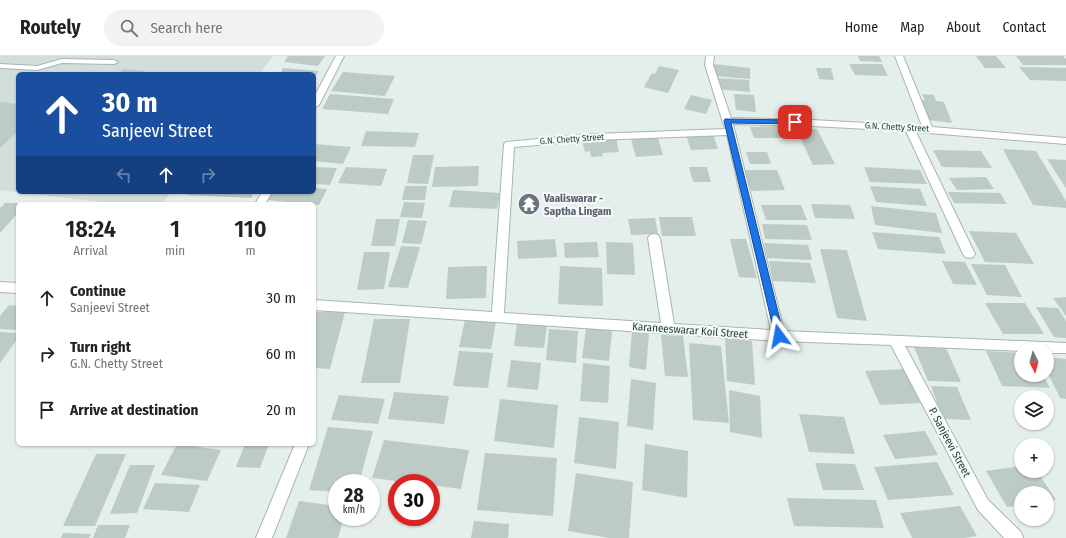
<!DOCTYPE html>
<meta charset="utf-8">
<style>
:root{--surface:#fff;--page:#f2f2f2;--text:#222;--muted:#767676;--line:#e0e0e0}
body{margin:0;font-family:"Fira Sans Condensed",sans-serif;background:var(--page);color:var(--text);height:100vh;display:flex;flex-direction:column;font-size:15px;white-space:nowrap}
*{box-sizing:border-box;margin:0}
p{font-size:13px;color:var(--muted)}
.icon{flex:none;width:22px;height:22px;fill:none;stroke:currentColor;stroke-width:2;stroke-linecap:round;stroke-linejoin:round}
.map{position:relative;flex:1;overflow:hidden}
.details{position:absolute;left:16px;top:146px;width:300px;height:244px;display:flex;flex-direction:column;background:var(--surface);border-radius:6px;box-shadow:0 1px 3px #0004}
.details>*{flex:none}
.banner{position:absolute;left:16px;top:16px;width:300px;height:122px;border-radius:6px;box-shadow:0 1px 3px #0004;background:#1a4fa0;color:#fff;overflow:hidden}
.needle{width:26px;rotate:174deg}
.buttons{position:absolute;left:1014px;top:286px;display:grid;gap:8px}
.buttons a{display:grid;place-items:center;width:40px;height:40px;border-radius:50%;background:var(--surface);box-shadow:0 1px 3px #0004;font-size:20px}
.speed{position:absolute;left:328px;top:418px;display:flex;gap:8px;font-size:20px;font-weight:700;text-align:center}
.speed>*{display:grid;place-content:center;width:52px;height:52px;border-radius:50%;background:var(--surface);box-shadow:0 1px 3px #0004;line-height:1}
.speed small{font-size:10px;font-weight:400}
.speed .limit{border:6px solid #d22;background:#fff;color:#111}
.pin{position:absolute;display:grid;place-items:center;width:34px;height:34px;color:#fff;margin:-17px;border-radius:8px;box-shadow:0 2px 6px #0006}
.me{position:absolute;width:44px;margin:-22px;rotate:347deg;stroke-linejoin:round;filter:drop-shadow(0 0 3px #0008)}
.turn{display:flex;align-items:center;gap:14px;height:84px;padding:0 20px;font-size:18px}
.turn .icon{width:52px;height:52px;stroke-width:2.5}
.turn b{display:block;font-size:28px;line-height:34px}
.lanes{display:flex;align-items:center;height:38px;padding:0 20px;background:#0003;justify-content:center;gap:20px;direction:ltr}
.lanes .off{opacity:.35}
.eta{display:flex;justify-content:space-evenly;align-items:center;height:68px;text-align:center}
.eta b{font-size:24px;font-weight:600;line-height:28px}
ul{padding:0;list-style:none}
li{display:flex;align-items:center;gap:12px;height:56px;padding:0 20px}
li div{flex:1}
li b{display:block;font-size:15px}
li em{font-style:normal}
header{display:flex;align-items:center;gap:24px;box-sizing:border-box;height:56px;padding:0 20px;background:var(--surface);border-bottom:1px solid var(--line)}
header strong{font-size:19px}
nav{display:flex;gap:22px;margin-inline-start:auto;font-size:14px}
.search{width:280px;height:36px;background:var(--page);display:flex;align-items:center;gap:10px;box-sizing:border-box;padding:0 14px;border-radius:22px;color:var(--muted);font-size:15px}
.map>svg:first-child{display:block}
</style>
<header>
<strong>Routely</strong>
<div class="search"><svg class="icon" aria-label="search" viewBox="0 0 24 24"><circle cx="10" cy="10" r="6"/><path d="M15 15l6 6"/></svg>Search here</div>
<nav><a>Home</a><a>Map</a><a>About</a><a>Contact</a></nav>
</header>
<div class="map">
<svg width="1066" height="482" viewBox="0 0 1066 482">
<rect width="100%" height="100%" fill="#e4eeea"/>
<!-- built -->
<path fill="#d2ded9" d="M0 0H273L259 18H18V136H171L162 148H118L0 134Z"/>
<!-- building -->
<path fill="#bccbc6" d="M288 0H325L318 10 284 6Z
M858 0H879L882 6 860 5Z
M976 0H996L1006 12H985Z
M1016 0H1063L1066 3V9H1023Z
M714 8 750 12V23L714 20Z
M849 8H882L888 20 855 19Z
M659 10 679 14 668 37 644 31 652 17 655 18Z
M1019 11 1066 12V25L1030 24Z
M283 12 319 15 314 23V18H280Z
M816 12H831L834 24 819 23Z
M123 13 145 15 142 18H118Z
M343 16 395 20 385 40 331 35Z
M716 22 749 24 750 36 717 33Z
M330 38 394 43 388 58 322 53Z
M734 38 754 39 756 56 736 54Z
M922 38 934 39 936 45 944 46 952 67 929 64 921 44H925Z
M691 39 712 44 706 58 684 53Z
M0 46 18 48V75L0 92Z
M780 70 785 82H754L750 71Z
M796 73H817L835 108 813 109Z
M366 75 419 77 415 91 361 90Z
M713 78 718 93 691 94 686 79Z
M616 82 619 96 602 97 603 100 591 101 590 95 585 96 582 84Z
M658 82 663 99 636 101 631 83Z
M314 88 351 91 343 108 314 105Z
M1003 93 1036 95 1066 145V152L1033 149Z
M933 94 981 95 992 112 942 111Z
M746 96H767L771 108H750Z
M413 99H434L428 128 407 127Z
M1047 103 1066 104V132Z
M479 110 478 130 432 131 435 111Z
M314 111 337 112 330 129 314 128Z
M346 111 387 113 381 130 338 127Z
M689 111H707L711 126H693Z
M864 111 920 114 927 128 870 126Z
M744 114H777L785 134 751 135Z
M986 121 994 133 957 134 949 122Z
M405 130H427L425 144H402Z
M870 130 920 133 927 150 876 146Z
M314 132 327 133 319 149 267 144 272 136H314Z
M453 134 500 137 497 153 449 151Z
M188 136H254L251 142 187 139Z
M948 136 1000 137 1007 148 954 147Z
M404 146 425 147 422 162 400 161Z
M5 147H18V157L0 177V152Z
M811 148 850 149 855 163 815 162Z
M761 149H801L807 164H766Z
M871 150 936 157 942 177 875 169Z
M659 161H692L696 180H662Z
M655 162 658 178 631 179 628 163Z
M376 163H400L395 190H371Z
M408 164 427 165 421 188 402 187Z
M762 168 807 169 812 184 765 183Z
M969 175 1016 177 1034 208 985 206Z
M872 176 939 181 946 198 878 193Z
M555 183 557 201 518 203 517 185Z
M730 183H746L757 222 739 221Z
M597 186 599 201 565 202 564 187Z
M606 186 633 187 635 219 607 218Z
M764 187 808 189 812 204 767 202Z
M401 190 420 191 408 232 388 231Z
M820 193 847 194 867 265 837 262Z
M364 196H390L384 233 357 234Z
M769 205 810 207 816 227 773 225Z
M942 205 965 206 977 229 953 228Z
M971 208 1005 209 1022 241 987 239Z
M487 210 486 242 446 243 448 211Z
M560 210 602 212 603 250 558 248Z
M1066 241V260L1053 242Z
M985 247H1025L1044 278H1003Z
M9 249 18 250V274L0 273V260Z
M1036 251 1058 252 1066 265V282L1054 281Z
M314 256H345L330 313 314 312Z
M374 263H410L400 327H361Z
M465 264 496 266 491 293 459 291Z
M517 266 547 269 544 292 514 290Z
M586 272 612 275 609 305 582 302Z
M549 273 578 275 576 307 546 304Z
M632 275 649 277 646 314 629 311Z
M0 276 18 277V282L0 307Z
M661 279 683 280 688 321 665 320Z
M725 281 752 285 755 329 727 325Z
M689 287 721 290 729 367 693 364Z
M914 291 946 292 961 326 928 325Z
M459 295 493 297 488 332 453 330Z
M986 295 1021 297V319H1043L1050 332 1002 330Z
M1047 301 1066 303V343L1060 342 1047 315Z
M511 304 541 307 538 334 507 331Z
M583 307 610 310 608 347 580 345Z
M905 313 921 347 880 349 865 315Z
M631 323 656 327 653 374 627 370Z
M931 330 957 331 971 364 943 363Z
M729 334 760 340 762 382 730 376Z
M394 336 449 340 444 368 388 363Z
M339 339 385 343 378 368 331 364Z
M500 343 558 349 554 392 494 385Z
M799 358 844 361 855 398 809 396Z
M579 361 619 366 616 413 574 407Z
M328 371 373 375 359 427H337V436L309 434Z
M925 375 938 399 895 403 883 379Z
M384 384 469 394 461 433 431 429V427H413L372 422Z
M177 388 221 394 207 425 161 419Z
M245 388H269L260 412 236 411Z
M645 388 688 395 687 442 642 434Z
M485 397 557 402 553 460 477 454Z
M96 398H126L95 470H63Z
M937 406 954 439 888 444 874 411Z
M815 407 855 408 864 434H823Z
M130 409H155L137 457 110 458Z
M1021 410V415H1037L1056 444 1047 445V437H1021V449L1007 451 986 415Z
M576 417 633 426 629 482H609L568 475Z
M155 427 200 429 189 456 143 453Z
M787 442 876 444 884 472 794 470Z
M299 445 337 450V461H344L338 482H286Z
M960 450 977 480 963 482H912L900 457Z
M474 465 509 468 508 482H471Z
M98 469H130L125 482H93Z
M63 477 91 478 89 482H61Z"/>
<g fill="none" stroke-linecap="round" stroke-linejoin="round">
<!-- service casing -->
<g stroke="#a6b6b1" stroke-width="2">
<path id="service" d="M62 3 114 4 118 6 114 8 62 7 37 14 0 12V8L37 10Z"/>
</g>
<!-- minor casing -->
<g stroke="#a6b6b1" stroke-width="2">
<path id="minor" d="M336 0H344L319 49 314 52V41Z
M706 0H714L713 9 731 62 812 64 922 70 895 0H903L932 71 1066 82V88L916 76 975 198 973 201 969 202 965 201 963 198 906 75 812 70 733 68 784 275 1066 287V297H1047V293H1021V295L905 290 988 444 1021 476 1023 482H1004L978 454 891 289 779 285 314 254V244L492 256 504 88 506 86 595 78 725 73 705 9ZM727 79 771 274 674 268 660 182 658 179 654 178 650 179 648 182 661 267 504 257 514 91 595 84Z
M262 136H272L265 148H255Z
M0 226 18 227V237L0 236Z
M295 388H309L272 482H256Z"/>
</g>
<!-- service -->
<use href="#service" fill="#fff" fill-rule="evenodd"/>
<!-- minor -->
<use href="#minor" fill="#fff" fill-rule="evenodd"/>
</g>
<!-- route -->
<path fill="#1a73e8" stroke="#114b97" d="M725 63 795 64 798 66 795 68 731 67 784 280 783 283H776L775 280 724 65Z"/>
<!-- icons -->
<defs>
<g id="temple-disc" transform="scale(1.15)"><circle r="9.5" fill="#6b7280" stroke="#f5faf8"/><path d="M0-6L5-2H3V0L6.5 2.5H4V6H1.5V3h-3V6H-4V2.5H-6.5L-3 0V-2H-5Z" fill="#fff"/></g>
</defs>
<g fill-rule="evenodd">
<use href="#temple-disc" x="529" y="148"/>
</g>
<g text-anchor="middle" stroke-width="4" stroke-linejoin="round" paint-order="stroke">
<!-- far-street labels -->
<g font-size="9" fill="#234039" stroke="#f5faf8">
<text transform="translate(897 71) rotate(3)" y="3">G.N. Chetty Street</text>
<text transform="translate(572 83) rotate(-4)" y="3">G.N. Chetty Street</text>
</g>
<!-- worship labels -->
<g font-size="11" font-weight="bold" fill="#5b616d" stroke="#f5faf8" text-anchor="start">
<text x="544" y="146">Vaaliswarar -<tspan x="544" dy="13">Saptha Lingam</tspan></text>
</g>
<!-- street labels -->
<g font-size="11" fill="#234039" stroke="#f5faf8">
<text transform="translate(690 274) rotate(4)" y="4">Karaneeswarar Koil Street</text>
<text transform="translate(950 386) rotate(62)" y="4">P. Sanjeevi Street</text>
</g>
</g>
</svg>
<div class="buttons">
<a><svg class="needle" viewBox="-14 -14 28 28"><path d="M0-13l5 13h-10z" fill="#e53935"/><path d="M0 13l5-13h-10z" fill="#767676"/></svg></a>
<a><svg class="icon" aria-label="layers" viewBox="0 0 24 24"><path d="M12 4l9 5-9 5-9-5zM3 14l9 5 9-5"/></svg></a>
<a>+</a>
<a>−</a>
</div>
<div class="speed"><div>28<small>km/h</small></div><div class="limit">30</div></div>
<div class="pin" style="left:795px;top:66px;background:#d93025"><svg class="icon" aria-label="arrive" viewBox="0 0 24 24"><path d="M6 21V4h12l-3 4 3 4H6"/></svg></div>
<svg class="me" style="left:779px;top:280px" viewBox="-20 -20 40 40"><path d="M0-17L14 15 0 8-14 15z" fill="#1a73e8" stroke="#fff" stroke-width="4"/></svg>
<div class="banner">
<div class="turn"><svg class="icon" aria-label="ahead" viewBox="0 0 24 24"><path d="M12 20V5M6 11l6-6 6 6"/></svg><div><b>30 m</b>Sanjeevi Street</div></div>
<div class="lanes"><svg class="icon off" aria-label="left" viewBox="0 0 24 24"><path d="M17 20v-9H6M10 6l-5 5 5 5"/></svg><svg class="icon" aria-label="ahead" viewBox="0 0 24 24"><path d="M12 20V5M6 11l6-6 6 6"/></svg><svg class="icon off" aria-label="right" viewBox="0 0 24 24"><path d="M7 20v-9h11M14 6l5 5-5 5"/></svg></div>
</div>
<section class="details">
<div class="eta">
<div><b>18:24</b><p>Arrival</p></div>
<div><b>1</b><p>min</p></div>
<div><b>110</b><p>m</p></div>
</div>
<ul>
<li><svg class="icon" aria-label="ahead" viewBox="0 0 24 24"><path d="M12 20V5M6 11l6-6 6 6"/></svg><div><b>Continue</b><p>Sanjeevi Street</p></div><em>30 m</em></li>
<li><svg class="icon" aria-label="right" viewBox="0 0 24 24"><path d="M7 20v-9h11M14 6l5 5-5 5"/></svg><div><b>Turn right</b><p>G.N. Chetty Street</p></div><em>60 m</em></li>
<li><svg class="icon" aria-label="arrive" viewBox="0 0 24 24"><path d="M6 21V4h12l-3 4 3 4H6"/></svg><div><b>Arrive at destination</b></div><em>20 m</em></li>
</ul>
</section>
</div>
